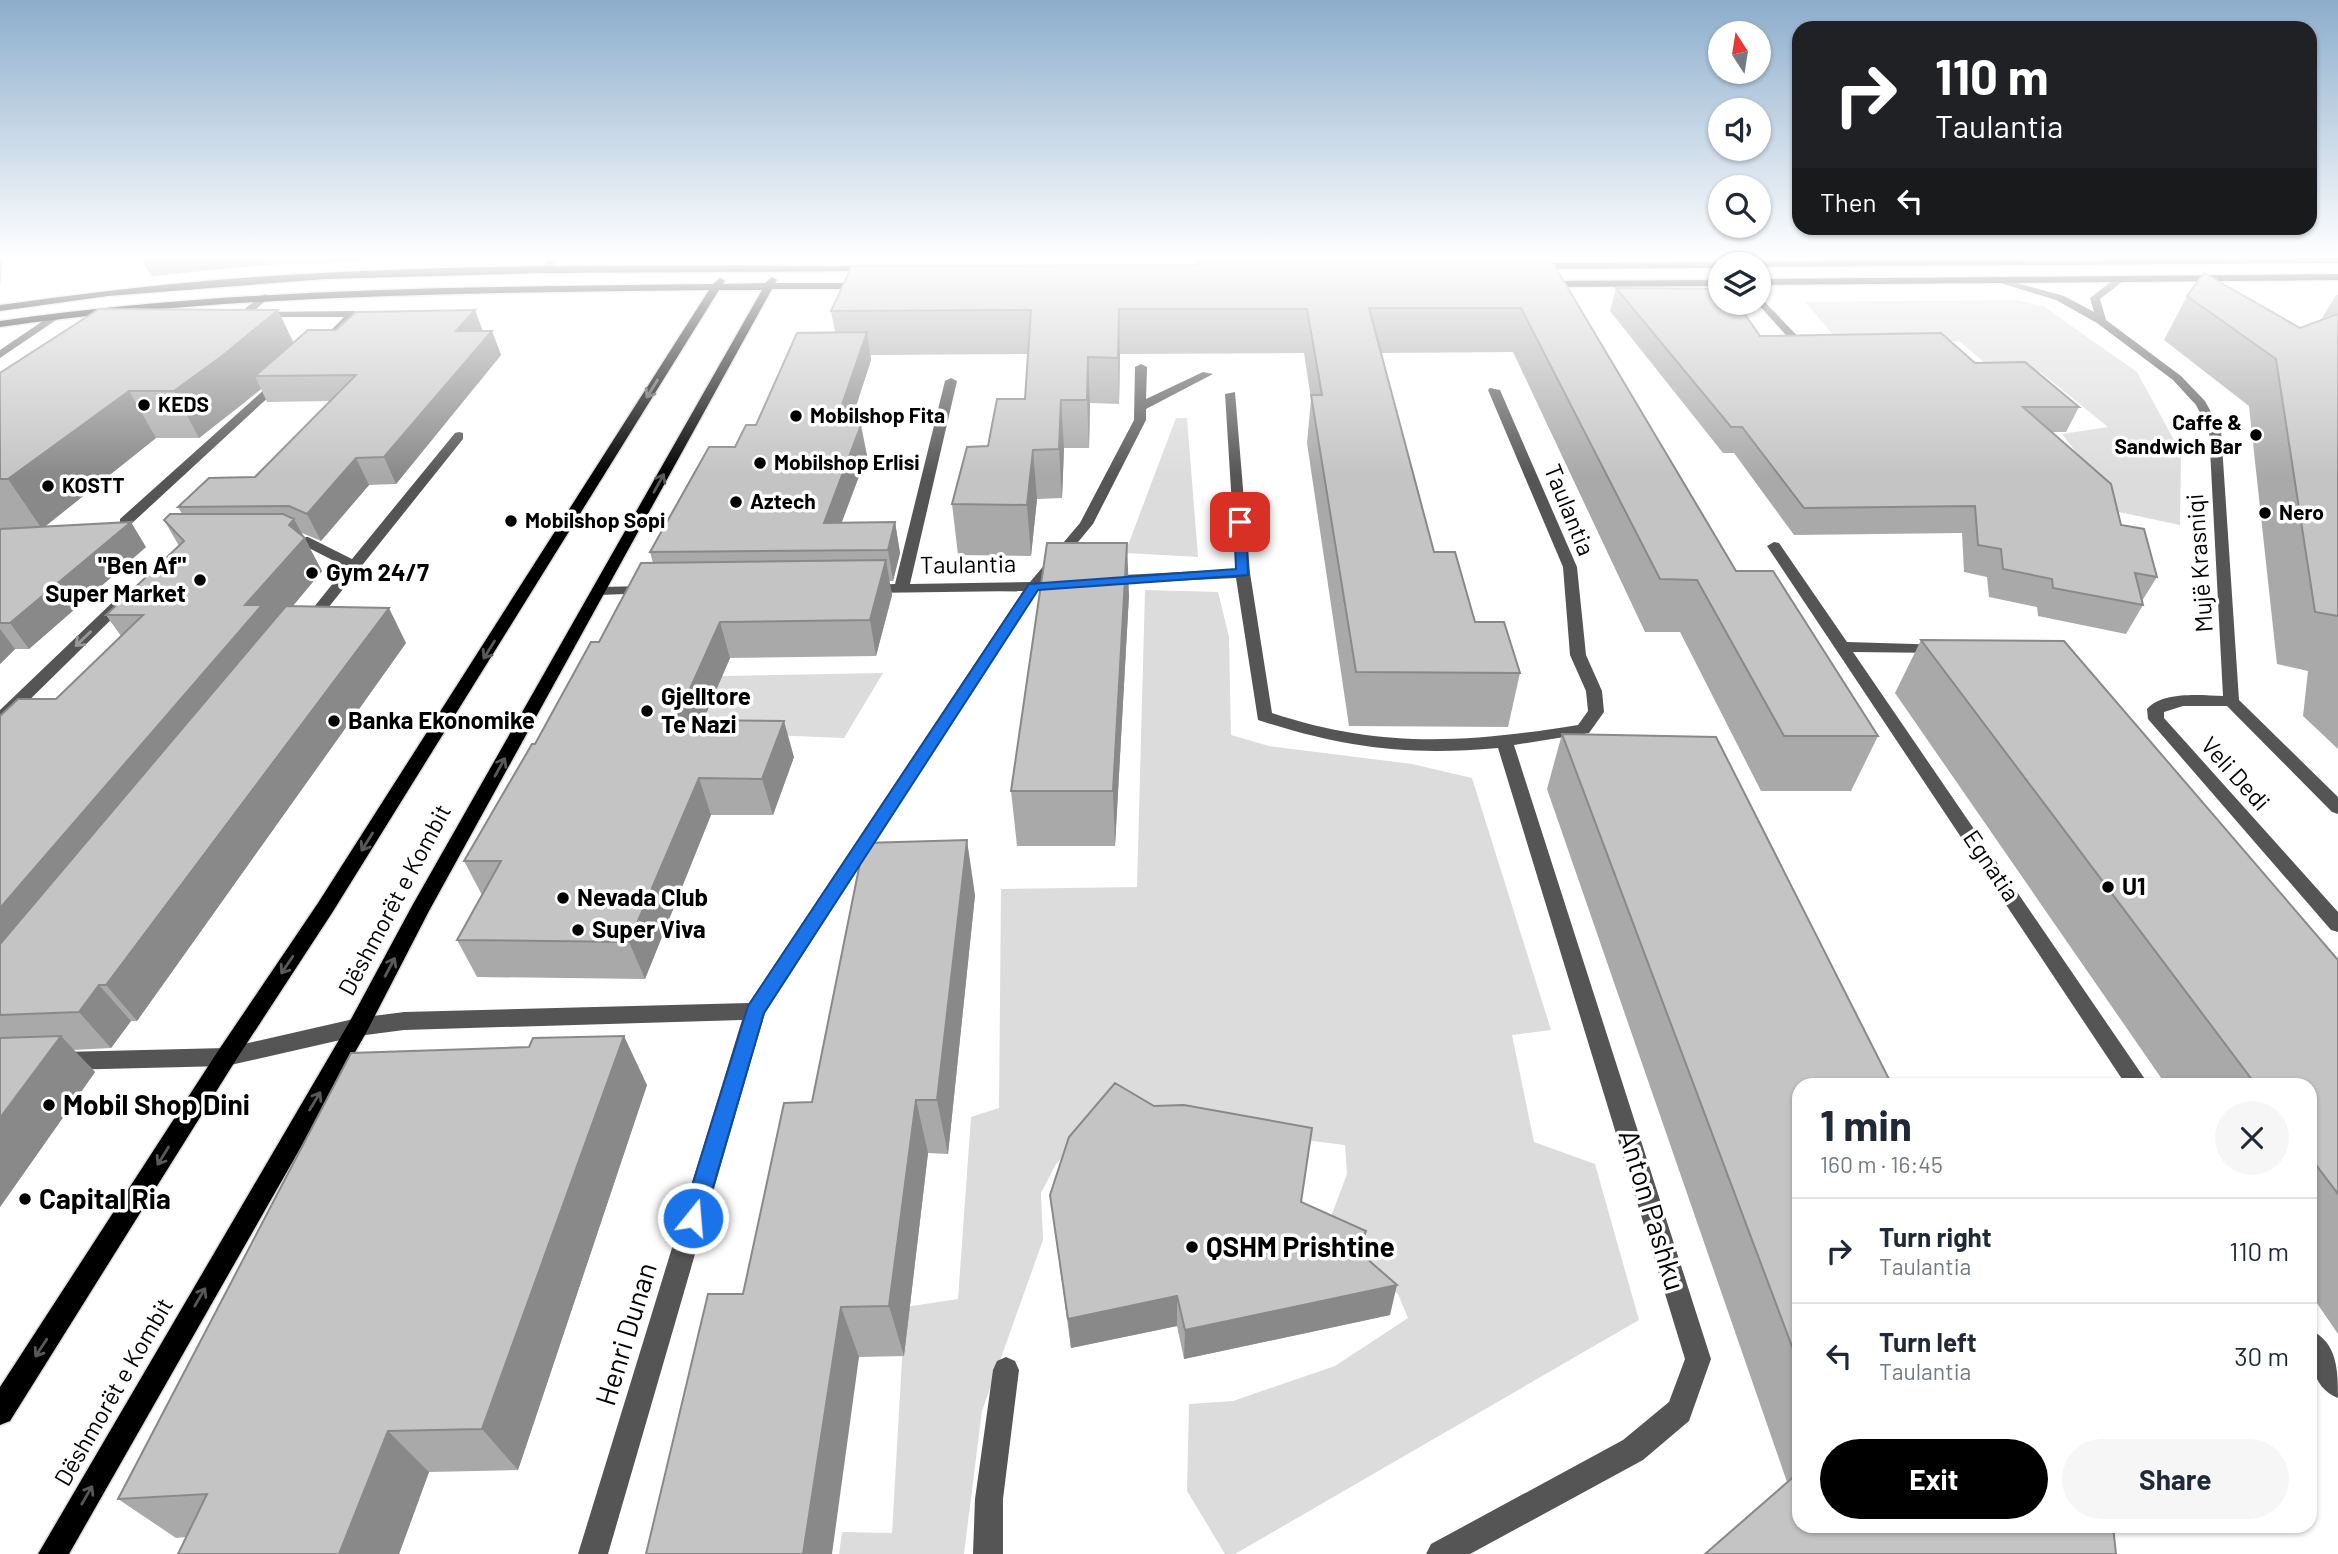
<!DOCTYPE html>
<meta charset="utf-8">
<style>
:root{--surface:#fff;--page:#f6f6f7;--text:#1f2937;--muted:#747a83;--line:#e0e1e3;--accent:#000}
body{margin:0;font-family:Barlow,sans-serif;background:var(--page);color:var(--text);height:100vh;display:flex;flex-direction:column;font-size:26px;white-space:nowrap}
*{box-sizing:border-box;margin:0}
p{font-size:23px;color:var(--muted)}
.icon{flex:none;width:38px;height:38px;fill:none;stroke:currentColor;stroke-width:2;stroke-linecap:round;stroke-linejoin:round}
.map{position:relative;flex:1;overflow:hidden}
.sheet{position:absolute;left:1792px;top:1078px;width:525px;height:455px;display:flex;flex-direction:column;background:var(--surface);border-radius:21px;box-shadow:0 2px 5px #0004}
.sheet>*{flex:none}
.guide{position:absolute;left:1792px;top:21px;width:525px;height:214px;border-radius:21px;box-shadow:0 2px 5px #0004;background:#202124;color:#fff;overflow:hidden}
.needle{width:46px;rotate:348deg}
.controls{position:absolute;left:1708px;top:21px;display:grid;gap:14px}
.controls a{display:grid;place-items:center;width:63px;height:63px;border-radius:50%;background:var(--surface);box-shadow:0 2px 5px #0004;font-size:35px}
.pin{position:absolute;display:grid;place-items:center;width:60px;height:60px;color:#fff;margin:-30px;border-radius:14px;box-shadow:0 4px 10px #0006}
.me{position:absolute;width:77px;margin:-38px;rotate:17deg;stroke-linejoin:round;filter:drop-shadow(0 0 5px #0008)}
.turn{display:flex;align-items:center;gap:24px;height:147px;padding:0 28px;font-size:32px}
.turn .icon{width:91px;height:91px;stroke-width:2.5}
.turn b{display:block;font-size:49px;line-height:60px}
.then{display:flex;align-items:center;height:66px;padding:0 28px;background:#0003;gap:14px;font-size:26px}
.round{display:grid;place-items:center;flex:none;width:74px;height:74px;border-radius:37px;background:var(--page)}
.head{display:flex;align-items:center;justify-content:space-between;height:119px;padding:0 28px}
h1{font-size:42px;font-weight:700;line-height:52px}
.action{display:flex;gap:14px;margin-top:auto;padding:14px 28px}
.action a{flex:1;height:80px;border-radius:42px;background:var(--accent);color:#fff;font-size:28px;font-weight:700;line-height:80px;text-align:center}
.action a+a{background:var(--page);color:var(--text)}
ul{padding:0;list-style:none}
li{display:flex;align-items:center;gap:21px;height:105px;padding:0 28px;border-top:2px solid var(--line)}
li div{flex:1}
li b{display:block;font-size:26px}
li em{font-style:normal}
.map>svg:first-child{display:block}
</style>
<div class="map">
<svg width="2338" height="1554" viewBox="0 0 2338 1554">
<rect width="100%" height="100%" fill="#fff"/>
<!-- green -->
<path fill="#dcdcdc" d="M2015 300 2043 306 2137 372 2181 453 2180 525 2048 497 2083 461 2062 434 2108 427 2040 372H1996L1959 341 1842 345 1805 302Z
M1176 418H1187L1198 557 1125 553Z
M1145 590 1218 592 1229 637 1231 735 1269 746 1412 764 1472 778 1551 1030 1512 1035 1534 1142 1595 1164 1639 1320 1235 1554H1225L1187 1491 1189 1404 1233 1401 1335 1366 1408 1318 1398 1294 1370 1274 1326 1230 1347 1174 1345 1145 1102 1115 1056 1164 1041 1193 1043 1240 982 1411 964 1554H839L842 1532 892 1533 905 1307 958 1299 971 1117 999 1108 1001 889 1137 887Z
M883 673 844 738 698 732 722 676Z"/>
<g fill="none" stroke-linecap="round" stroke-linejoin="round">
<!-- major casing -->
<g stroke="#dbdbdb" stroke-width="3">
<path id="major" d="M2338 258V263L1759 267V264H1754L1759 261Z
M1720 262 1724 264H1720V268L1531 269 1526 266 1531 263Z
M873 266 878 269 876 271 545 273 326 279 108 296 0 311V305C72 295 144 286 216 280 434 262 654 266 873 266Z
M2338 274V280L1759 285V279Z
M772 277 777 280 775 283H866L871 286 866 289H772L429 911 366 1033 69 1554H38L350 1021 412 906 762 290H719L332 913 234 1063 10 1421 0 1425V1387L218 1051 318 903 709 290C472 293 235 294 0 327V321C236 287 475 287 713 284L720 278 725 281 723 284 765 283Z
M1720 280V286L1542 287 1537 284 1542 281Z"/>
</g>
<!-- minor -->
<path fill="#555" fill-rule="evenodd" d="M550 258H560L546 273H540L538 271Z
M2117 277 2126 279 2100 299 2106 320 2181 376 2205 401 2221 430 2239 700 2338 797V814L2332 812 2227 706H2183L2164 712V718L2338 912V932L2331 930 2148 719 2147 709C2162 691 2201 695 2223 696L2209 430 2196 405 2173 380 2097 323 2056 300 1990 280 1995 277 2064 296 2094 312 2090 298Z
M265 294 270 297 253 312 354 311 359 314 337 332 332 329 344 317H239V313Z
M1759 296 1812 351V355H1804L1757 303Z
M53 314 62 316 0 358V350Z
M1141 364 1147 367 1146 399 1203 372 1213 374 1146 409V420L1093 524 1044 583 1047 586 1045 589 1038 590 765 1013 608 1554H578L742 1020 404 1030 358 1036 226 1066 62 1070 54 1067 51 1061 54 1055 62 1052 226 1048 358 1018 404 1012 749 1003 1023 591 868 593 861 589 868 585 895 584 945 381 951 378 957 381 910 584 1030 582 1080 523 1134 420 1135 367Z
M276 379 286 381 130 525H120V519Z
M1490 388 1500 390 1577 567 1586 655 1602 691 1604 712 1589 733 1514 745 1711 1359 1689 1421 1643 1460 1470 1554H1426L1431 1544 1623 1440 1669 1402 1685 1359 1498 748C1408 756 1344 748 1258 720L1236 578 1106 584 1099 580 1106 576 1236 569 1225 394 1235 392 1250 573 1272 713C1381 749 1466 743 1578 725L1588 711 1586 691 1570 655 1563 567 1488 390Z
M459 432 463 433V439L312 628H302L299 625 302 622 346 567 301 544 279 543V537H308L352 559 455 433Z
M1774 542 1779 543 1847 642 1946 645 1949 648 1941 653 1853 652 2149 1085H2126L1767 546Z
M648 586 655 590 653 593 599 595 592 591 599 587Z
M123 596 128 597 130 600 128 603 6 723 0 724V710L118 597Z
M2310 1330C2338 1342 2338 1372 2338 1398 2310 1387 2310 1356 2310 1330Z
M1006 1357 1015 1361 1019 1370 1003 1499V1554H973L975 1499 993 1370 997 1361Z"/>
<!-- major -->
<use href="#major" fill="#000" fill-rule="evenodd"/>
</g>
<!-- wall -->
<path fill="#a9a9a9" d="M141 258H365L362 262 262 265 151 276Z
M1195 258H1550L1736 571 1878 736 1851 791H1761L1680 632H1645L1513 352 1381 353 1434 552 1475 622 1520 673 1508 727 1349 726 1307 443 1311 399 1304 353 1120 354 1119 404 1090 403 1089 448H1064L1062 498 1037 499 1031 556 958 555 952 504 988 446 1025 399 1028 354 871 355V360L850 425 867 455 842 522H895L900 553 893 581H889L892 595 876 656 730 658 703 720 794 757 773 815H711L645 979 477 977 457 940 482 895 464 861 535 744 599 642 653 563 650 552 735 447 756 425 835 332 831 311 1197 265V263H1195Z
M1616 288 1760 336 1975 363 2079 407 2066 432H2052L2121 525 2157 577 2142 601 2143 605 2126 634 2038 616 2037 607 1989 597 1987 577 1964 572 1962 533 1794 535 1734 453H1723L1610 311Z
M2336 295H2338V749L2303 716 2308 671 2277 664 2249 406 2164 340 2187 296 2300 328 2321 320Z
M483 331H492L501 355 396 484 369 485 321 541 302 533 322 571 293 606 406 643 137 1021H131L111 1048 73 1050 95 1072 0 1207V716L56 699 121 636 106 615 179 546 164 520 182 514 178 507 255 477 330 401 267 402 261 389 245 402 199 438H156L45 526 146 547 29 649H15L0 664V373L293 343Z
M1129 595 1115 846H1017L1011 791Z
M1921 640 2338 960V1334L2310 1293V1085H2166L1895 693Z
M1562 734 1799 1085V1526L1787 1482 1547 789Z
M975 895 948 1154 928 1153 904 1356 859 1357 743 1294 812 1102Z
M647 1085 518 1470 429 1472 399 1554H178L186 1537 176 1538 118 1499Z
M1050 1195 1301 1203 1361 1254 1390 1315 1184 1359 1177 1326 1071 1348Z"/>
<!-- shaded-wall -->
<path fill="#898989" d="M0 258H3L0 287Z
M141 258H258L262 265 151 276Z
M1119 309 1120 354 1119 404 1118 358Z
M278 310 299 354 255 376 261 389 245 402 199 438 174 391Z
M475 310 484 334 456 331Z
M492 331 501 355 396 484 384 457Z
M867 332 871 360 840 455 835 425Z
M1088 357 1090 403 1089 448 1087 400Z
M129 391 156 438 42 529 8 479Z
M1061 400 1064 448 1062 498 1059 449Z
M861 425 867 455 831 550 824 523Z
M1033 450 1037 499 1031 556 1027 505Z
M356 458 369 485 321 541 307 514Z
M294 519 322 571 275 627 0 984V908L245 605 289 525Z
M131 522 146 547 29 649 10 623Z
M895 522 900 553 893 581 888 550Z
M1127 543 1129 595 1115 846 1113 791Z
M886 560 892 595 876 656 870 620Z
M389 608 406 643 137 1021 106 985Z
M720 622 730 658 688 756 676 720Z
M0 629 15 649 0 664Z
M784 721 794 757 773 815 762 779Z
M699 778 711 815 645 979 629 942Z
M967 840 975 895 948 1154 937 1100Z
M99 985 131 1021 111 1048 79 1012Z
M61 1036 95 1072 0 1207V1118Z
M624 1036 647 1085 518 1470 482 1429Z
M916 1100 928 1153 904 1356 889 1306Z
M1366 1231 1360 1261 1358 1251Z
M1397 1285 1390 1315 1184 1359 1185 1330Z
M1177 1296V1326L1071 1348 1068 1319Z
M841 1307 859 1357 832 1554H803Z
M388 1431 429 1472 399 1554H339Z"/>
<!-- building -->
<path fill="#c4c4c4" stroke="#898989" stroke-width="2" d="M1198 258H1550L1736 571H1773L1878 736H1784L1697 580 1660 579 1521 308H1369L1434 552H1455L1475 622H1504L1520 673 1356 672 1311 395H1322L1307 309H1119L1118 358 1088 357 1087 400H1061L1059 449 1033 450 1027 505 952 504 967 447 988 446 997 399H1025L1031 310 831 311 852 266 1199 265Z
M2204 273 2300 328 2338 314V616L2315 612 2276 359 2187 296Z
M1616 288 1720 289V303H1737L1760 336 1941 333 1975 363 2025 362 2079 407H2023L2111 484 2121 525 2144 529 2157 577 2135 573 2143 605 2053 588 2052 579 2003 569 2001 549 1978 545 1975 506 1804 508 1742 427H1731Z
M99 309 278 310 222 356 174 391H129L8 479H0V373Z
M475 310 456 331H492L384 457 356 458 307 514 289 506 178 507 209 478 255 477 356 375 255 376 308 330H336L356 312Z
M867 332 835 425H861L824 523 895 522 888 550 650 552 709 447H735L746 425H756L797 333Z
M170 514H283L294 519 289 525 305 538 245 605H262L0 908V716L18 699H56L143 615H106L184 541 164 520Z
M131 522 10 623H0V529Z
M1047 543H1127L1113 791H1011Z
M886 560 870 620 720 622 676 720 784 721 762 779 699 778 629 942 457 940 501 861H464L532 744H535L591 642H599L641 563Z
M286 606 389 608 106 985H99L79 1012 0 1015V944Z
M1921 640 2064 641 2338 960V1194L2310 1157V1085H2256Z
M1562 734 1716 737 1892 1085H1799V1365Z
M967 840 937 1100H916L889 1306 841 1307 803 1554H646L708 1294H743L784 1103 812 1102 864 843Z
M61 1036 0 1118V1038Z
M624 1036 482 1429 388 1431 339 1554H178L207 1494 118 1499 351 1053 529 1047 533 1038Z
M1115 1083 1154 1106 1184 1105 1312 1128 1301 1202 1366 1231 1358 1251 1397 1285 1185 1330 1177 1296 1068 1319 1050 1195 1069 1137Z
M1799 1472V1526H2113L2116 1554H1705Z"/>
<!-- one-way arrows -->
<defs><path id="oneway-shaft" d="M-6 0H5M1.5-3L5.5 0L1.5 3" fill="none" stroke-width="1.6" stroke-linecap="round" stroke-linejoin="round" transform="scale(1.75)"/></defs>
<g stroke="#595959">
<use href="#oneway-shaft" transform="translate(652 389) rotate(122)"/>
<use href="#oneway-shaft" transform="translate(659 483) rotate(-61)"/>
<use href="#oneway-shaft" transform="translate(489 650) rotate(122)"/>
<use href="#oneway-shaft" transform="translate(500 767) rotate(-61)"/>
<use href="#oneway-shaft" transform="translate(367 842) rotate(122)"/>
<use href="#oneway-shaft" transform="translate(287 965) rotate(124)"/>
<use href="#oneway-shaft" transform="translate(390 967) rotate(-62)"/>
<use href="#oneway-shaft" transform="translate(315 1101) rotate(-59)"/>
<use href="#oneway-shaft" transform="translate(163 1156) rotate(122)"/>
<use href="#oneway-shaft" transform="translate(200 1297) rotate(-60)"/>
<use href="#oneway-shaft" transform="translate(41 1348) rotate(123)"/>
<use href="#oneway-shaft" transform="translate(87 1495) rotate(-60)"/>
</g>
<use stroke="#999" href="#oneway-shaft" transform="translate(83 639) rotate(136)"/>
<!-- sky -->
<linearGradient id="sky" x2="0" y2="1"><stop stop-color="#8cadcc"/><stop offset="0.54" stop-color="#fff"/><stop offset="1" stop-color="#fff" stop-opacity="0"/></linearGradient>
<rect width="2338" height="476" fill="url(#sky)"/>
<!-- route -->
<path fill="#1a73e8" stroke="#114b97" stroke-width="2" d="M1240 518 1246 522 1248 575 1038 590 764 1013 704 1218 701 1225 693 1228 685 1225 682 1218 748 1006 1029 584 1236 569 1234 522Z"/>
<!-- markers -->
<g fill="#000" stroke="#fff" stroke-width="2.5">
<circle cx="144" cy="405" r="7"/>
<circle cx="796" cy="416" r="7"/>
<circle cx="2256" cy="435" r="7"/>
<circle cx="760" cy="463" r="7"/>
<circle cx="48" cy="486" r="7"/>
<circle cx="736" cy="502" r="7"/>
<circle cx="2265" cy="513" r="7"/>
<circle cx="511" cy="521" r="7"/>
<circle cx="312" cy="573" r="7"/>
<circle cx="200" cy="580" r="7"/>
<circle cx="647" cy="711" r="7"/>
<circle cx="334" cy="721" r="7"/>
<circle cx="2108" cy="887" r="7"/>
<circle cx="563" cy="898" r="7"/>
<circle cx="578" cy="930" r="7"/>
<circle cx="49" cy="1105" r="7"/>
<circle cx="25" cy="1199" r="7"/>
<circle cx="1192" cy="1247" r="7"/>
</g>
<g text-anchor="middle" stroke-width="7" stroke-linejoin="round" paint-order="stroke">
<!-- far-poi labels -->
<g font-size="21" font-weight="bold" fill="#000" stroke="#fff" text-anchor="start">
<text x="158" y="412">KEDS</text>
<text x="810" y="423">Mobilshop Fita</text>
<text x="2242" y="430" text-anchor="end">Caffe &amp;<tspan x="2242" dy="24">Sandwich Bar</tspan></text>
<text x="774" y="470">Mobilshop Erlisi</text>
<text x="62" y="493">KOSTT</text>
<text x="750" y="509">Aztech</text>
<text x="2279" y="520">Nero</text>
<text x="525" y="528">Mobilshop Sopi</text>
</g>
<!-- street labels -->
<g font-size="24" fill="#000" stroke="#fff">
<text transform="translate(1569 510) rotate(68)" y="8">Taulantia</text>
<text transform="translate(2200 563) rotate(-94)" y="8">Mujë Krasniqi</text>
<text transform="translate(968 565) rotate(-1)" y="8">Taulantia</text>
<text transform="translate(2235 774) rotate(48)" y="8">Veli Dedi</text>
<text transform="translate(1991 866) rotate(56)" y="8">Egnatia</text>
<text transform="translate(395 900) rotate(-62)" y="8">Dëshmorët e Kombit</text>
<text transform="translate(114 1392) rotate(-60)" y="8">Dëshmorët e Kombit</text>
</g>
<!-- poi labels -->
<g font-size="24" font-weight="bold" fill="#000" stroke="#fff" text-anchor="start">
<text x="186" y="574" text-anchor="end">"Ben Af"<tspan x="186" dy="28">Super Market</tspan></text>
<text x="326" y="581">Gym 24/7</text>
<text x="661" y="705">Gjelltore<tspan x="661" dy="28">Te Nazi</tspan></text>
<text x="348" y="729">Banka Ekonomike</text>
<text x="2122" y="895">U1</text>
<text x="577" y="906">Nevada Club</text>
<text x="592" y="938">Super Viva</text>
</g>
<!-- near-poi labels -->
<g font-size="28" font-weight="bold" fill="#000" stroke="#fff" text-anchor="start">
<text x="63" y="1115">Mobil Shop Dini</text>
<text x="39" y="1209">Capital Ria</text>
<text x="1206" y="1257">QSHM Prishtine</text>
</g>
<!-- near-street labels -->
<g font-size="28" fill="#000" stroke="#fff">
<text transform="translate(1652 1210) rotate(73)" y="10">Anton Pashku</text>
<text transform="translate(626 1334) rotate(-73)" y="10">Henri Dunan</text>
</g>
</g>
</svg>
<div class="controls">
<a><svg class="needle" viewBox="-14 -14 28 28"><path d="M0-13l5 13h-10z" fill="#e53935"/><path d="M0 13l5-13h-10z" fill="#747a83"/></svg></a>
<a><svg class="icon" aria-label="sound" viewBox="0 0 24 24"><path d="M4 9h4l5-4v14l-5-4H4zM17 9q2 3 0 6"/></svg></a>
<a><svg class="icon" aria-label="search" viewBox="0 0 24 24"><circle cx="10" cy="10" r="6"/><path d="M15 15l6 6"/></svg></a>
<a><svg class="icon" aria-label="layers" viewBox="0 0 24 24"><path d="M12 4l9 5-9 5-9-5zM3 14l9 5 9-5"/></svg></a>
</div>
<div class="pin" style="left:1240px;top:522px;background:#d93025"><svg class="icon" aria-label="arrive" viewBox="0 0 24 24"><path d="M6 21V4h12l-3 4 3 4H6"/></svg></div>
<svg class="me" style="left:693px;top:1218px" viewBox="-20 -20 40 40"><circle r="17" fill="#1a73e8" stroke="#fff" stroke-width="3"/><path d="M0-11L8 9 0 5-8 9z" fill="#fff"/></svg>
<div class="guide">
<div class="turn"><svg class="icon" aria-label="right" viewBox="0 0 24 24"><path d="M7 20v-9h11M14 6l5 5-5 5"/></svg><div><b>110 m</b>Taulantia</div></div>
<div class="then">Then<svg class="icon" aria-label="left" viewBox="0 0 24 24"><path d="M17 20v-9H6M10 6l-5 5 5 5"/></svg></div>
</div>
<section class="sheet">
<div class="head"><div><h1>1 min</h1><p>160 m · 16:45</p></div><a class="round"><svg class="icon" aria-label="close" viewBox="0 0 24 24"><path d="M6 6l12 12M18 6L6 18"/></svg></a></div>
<ul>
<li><svg class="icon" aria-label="right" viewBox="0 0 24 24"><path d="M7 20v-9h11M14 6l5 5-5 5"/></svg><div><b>Turn right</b><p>Taulantia</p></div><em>110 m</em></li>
<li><svg class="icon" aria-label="left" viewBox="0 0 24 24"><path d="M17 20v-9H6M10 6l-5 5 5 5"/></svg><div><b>Turn left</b><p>Taulantia</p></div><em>30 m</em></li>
</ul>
<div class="action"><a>Exit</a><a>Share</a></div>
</section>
</div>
